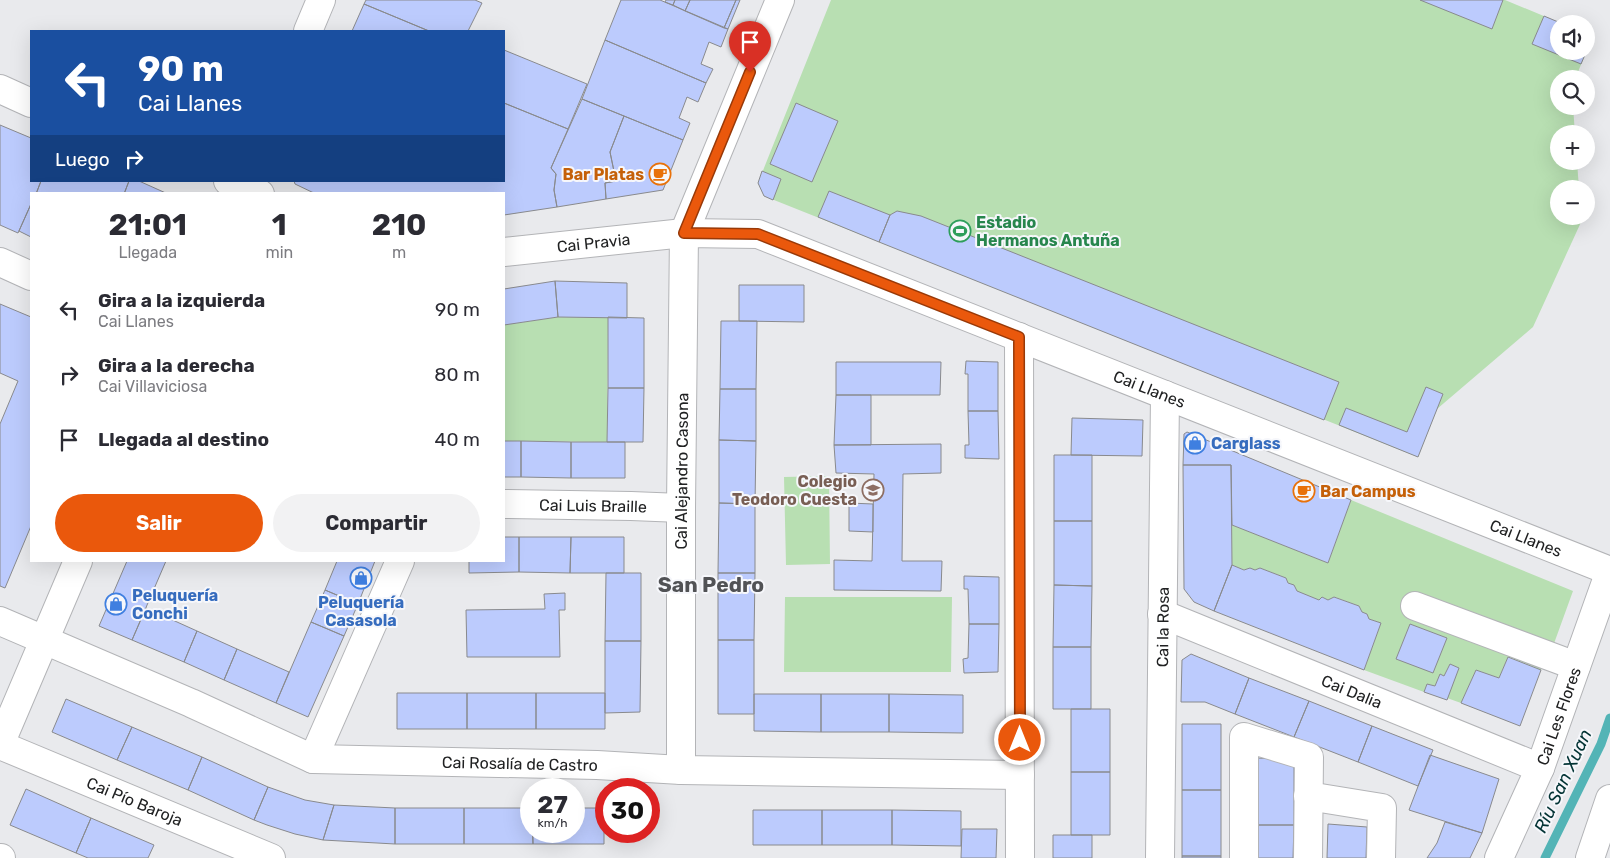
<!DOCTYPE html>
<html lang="es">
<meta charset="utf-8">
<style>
:root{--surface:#fff;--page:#f2f2f3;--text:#2b2b33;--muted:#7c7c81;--accent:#ea580c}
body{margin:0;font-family:Rubik,sans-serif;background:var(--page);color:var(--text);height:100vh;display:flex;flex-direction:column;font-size:19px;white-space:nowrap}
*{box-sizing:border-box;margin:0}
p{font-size:16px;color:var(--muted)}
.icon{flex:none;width:28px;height:28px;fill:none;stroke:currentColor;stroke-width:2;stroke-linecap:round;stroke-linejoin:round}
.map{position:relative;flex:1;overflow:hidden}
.panel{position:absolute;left:30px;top:192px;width:475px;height:370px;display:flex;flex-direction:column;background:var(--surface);border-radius:0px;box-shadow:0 5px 20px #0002}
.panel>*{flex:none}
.banner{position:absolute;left:30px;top:30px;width:475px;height:152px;border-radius:0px;box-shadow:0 5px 20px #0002;background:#1a4fa0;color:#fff;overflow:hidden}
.controls{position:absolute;left:1550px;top:15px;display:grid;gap:10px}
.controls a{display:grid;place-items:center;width:45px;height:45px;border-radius:50%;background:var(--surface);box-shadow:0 5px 20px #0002;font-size:25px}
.speed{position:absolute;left:520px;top:778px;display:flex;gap:10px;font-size:25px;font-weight:700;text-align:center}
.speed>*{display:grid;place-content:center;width:65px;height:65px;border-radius:50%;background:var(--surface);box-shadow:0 5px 20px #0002;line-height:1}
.speed small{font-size:12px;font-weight:400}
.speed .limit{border:8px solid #d22;background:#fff;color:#111}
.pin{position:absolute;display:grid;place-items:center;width:42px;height:42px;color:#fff;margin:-51px -21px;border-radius:50% 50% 50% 0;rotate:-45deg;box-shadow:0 0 5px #0007}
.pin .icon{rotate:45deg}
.me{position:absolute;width:55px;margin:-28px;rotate:0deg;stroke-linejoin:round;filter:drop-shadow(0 0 4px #0008)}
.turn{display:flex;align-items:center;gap:18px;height:105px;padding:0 25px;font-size:22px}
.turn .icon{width:65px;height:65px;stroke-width:2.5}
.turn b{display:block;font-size:35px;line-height:42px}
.then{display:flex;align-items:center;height:48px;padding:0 25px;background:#0003;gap:10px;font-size:19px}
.eta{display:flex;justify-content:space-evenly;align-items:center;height:85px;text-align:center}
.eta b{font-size:30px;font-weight:700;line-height:35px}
.cta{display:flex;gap:10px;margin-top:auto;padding:10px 25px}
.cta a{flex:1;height:58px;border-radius:30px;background:var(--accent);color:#fff;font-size:20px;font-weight:700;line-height:58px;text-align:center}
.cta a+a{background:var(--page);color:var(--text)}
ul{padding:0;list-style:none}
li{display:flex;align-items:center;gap:15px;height:65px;padding:0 25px}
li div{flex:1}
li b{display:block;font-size:19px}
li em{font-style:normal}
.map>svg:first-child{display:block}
</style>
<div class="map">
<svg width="1610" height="858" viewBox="0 0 1610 858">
<rect width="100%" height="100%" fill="#e9eaed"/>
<!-- green -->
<path fill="#b8dfb2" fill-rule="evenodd" d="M831 0H1505L1563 24H1559V51H1586V33L1593 36 1575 79H1559V106H1573L1575 134H1559V161H1577L1579 189H1559V216H1581L1582 220 1533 327 1437 409 1418 457 764 196 758 183Z
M558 317H608L607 442 504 441V325Z
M829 476 830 564 786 565 784 477Z
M1351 500 1573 591 1552 649 1541 670 1508 657 1499 678 1476 670 1461 703 1447 698 1459 668 1450 664 1444 676 1440 674 1435 686 1427 684 1424 692 1364 670 1381 623 1369 619 1367 614 1362 612 1359 606 1335 597 1328 600 1322 597 1319 600C1307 595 1291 592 1286 578L1260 568C1250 573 1242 569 1232 565V525L1328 563ZM1410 624 1447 638 1433 672 1396 659Z
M785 597H952L951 672H784Z"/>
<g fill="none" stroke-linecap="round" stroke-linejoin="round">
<!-- stream -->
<path stroke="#53b4b6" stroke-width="9" d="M1545 858 1601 744 1610 718"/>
</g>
<!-- building -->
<path fill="#bccbfd" stroke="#898a8d" d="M366 0H475L482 3 468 31H429L364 4Z
M621 0H660L728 29 721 47 709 42 701 64 713 69 706 83 605 40Z
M666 0H675L673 5 665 2Z
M675 0H690L685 11 673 5Z
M690 0H736L724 28 685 11Z
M736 0H740L728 29 724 28Z
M1420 0H1503L1492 29Z
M364 4 429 31H352Z
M1544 16 1563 24H1559V51H1586V33L1593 36 1581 64 1532 44Z
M605 40 706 83 698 102 687 97 684 105 679 118 690 123 683 140 582 99Z
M504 50 587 84 568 129 504 103Z
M582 99 624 116 610 152 616 181 605 183 606 199 557 207 554 190 556 174 551 168Z
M504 103 568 129 551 168 556 174 554 190 557 207 504 215V194H316L295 184 294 181H504Z
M796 103 838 121 812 182 770 164Z
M624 116 683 140 663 190 606 199 605 183 616 181 610 152Z
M0 125 31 138V181H41L36 194H31V204L18 233 0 225Z
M762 171 781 179 773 200 764 196 758 183Z
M41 181H129L124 194H36Z
M129 181H139L168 194H124Z
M829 191 890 215 879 242 818 217Z
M31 204V237L19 231Z
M897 211 921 216 1339 382 1324 420 879 242 890 215Z
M555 281 558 317 504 325V289Z
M555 281 627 283V318L558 317Z
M739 285H804V322L739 321Z
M0 304 31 317V526L5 588 0 586V424L18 381 0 373Z
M608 317 644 318V388H608Z
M721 321H757L756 389H720Z
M966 361 998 362V411H968V374H965Z
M836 362H941L940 395H836Z
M1426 387 1443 394 1418 457 1339 425 1346 408 1407 432Z
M608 388H644L643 442H607Z
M720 389H756V441L719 440Z
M836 395H871V445H834Z
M968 411H998L999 459 965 458V445H969Z
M1072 418 1143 420 1142 456 1071 455Z
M1187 432 1351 500 1328 563 1232 525 1231 465H1183L1184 434Z
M719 440 756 441 755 504 719 503Z
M504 441H521V477H504Z
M521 441 571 442V478L521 477Z
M571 442H625V478H571Z
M941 444V473L903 474 902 561H942L941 591 834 590V560L872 561 874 474 836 473 834 445Z
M1054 455H1092V521H1054Z
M1183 465H1231L1232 565 1214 611 1194 602 1184 589Z
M719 503 755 504V573H718Z
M849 503 873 504V532L849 531Z
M1054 521H1092V586L1054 585Z
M504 537H519V572L469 573V561H504Z
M519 537H571L570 573 519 572Z
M571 537H624V573H570Z
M127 561H166L132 640 99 626Z
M337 561H375L358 604 325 590Z
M1232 565 1244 570 1250 568 1255 570 1260 568 1286 578 1288 583 1294 585 1297 591 1319 600 1322 597 1328 600 1334 597 1359 606 1362 612 1367 614 1369 619 1381 623 1364 670 1214 611Z
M606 573H641V641H605Z
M718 573H755L754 640H718Z
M964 576 999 577V624H969L968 589H964Z
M1054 585 1092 586 1091 647H1053Z
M325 590 358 604 344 636 311 622Z
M565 593V610H559L560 657H467L466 610 545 609 544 594Z
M146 608 197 631 184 662 132 640Z
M311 622 344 636 308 717 276 703Z
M969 624H999L998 672 964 673 963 659 968 658Z
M1410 624 1447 638 1433 673 1396 659Z
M197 631 237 649 224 680 184 662Z
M718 640H754V714H718Z
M605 641H641L640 712 605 713Z
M1053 647H1091V709H1053Z
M237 649 289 672 276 703 224 680Z
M1191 654 1249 678 1235 714 1205 702H1181L1182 660Z
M1508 657 1541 670 1520 726 1461 703 1476 670 1499 678Z
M1450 664 1459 668 1447 700 1424 692 1427 684 1435 686 1440 674 1444 676Z
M1249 678 1309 701 1294 737 1235 714Z
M397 693H467V729H397Z
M467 693H536V729H467Z
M536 693H605V729H536Z
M754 694H821V732L754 731Z
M821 694H889V732H821Z
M889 694 963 695V733L889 732Z
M66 699 132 727 117 760 52 732Z
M1309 701 1372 726 1358 762 1294 737Z
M1071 709H1110V772H1071Z
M1182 724H1221V790H1182Z
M1372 726 1433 750 1418 786 1358 762Z
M132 727 202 757 188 790 117 760Z
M1430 755 1499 779 1482 833 1409 810Z
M202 757 268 787 254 820 188 790Z
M1254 758 1294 759V825H1254Z
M1071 772H1110V835H1071Z
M268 787 305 800 334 805 323 840 295 834 267 825 254 820Z
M26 789 91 818 76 853 10 825Z
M1182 790H1221V856H1182Z
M334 805 395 808V844L323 840Z
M395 808H464V844H395Z
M464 808H531L533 844H464Z
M574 808H604V844H533V831H574Z
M753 810H822V845H753Z
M822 810H892V845H822Z
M892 810 961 811V846L892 845Z
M91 818 154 845 148 858H88L76 853Z
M1445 822 1482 833 1470 858H1427L1437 843Z
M1328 824 1367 827 1366 858H1327Z
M1254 825H1294L1293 858H1254Z
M962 829H997L996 858H961Z
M1053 835H1092V858H1053Z
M1182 856H1221V858H1182Z"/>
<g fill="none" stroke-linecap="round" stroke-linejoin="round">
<!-- minor casing -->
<g stroke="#b3b4b7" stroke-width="30">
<g id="minor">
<path d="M308 31 321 0"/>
<path d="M0 89 31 103"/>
<path d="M228 181 260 194"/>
<path id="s1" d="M504 252 684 233 758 234 1610 571"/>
<path d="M0 262 31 276"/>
<path d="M1019 337 1020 858"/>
<path id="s2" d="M504 504 631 506 681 508"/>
<path d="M1415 606 1576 666"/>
<path id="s3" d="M1162 614 1540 768"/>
<path id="s4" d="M0 621 191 703 313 759 597 765 681 770 1020 775"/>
<path d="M0 744 78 561"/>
<path id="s5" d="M0 745 271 858"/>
<path d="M313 759 400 561"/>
<path id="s6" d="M681 770V508L684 233 780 0"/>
<path d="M1308 796 1382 808 1381 858"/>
<path d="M0 858H1"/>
<path id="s7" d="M1160 858 1165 395"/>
<path d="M1244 858V737L1309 757 1308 858"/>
<path id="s8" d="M1499 858 1540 768 1610 571"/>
<path d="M1590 858 1610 799"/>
</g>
</g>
<!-- minor -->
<use href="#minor" stroke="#fff" stroke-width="28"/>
</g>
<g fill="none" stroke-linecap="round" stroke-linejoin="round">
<!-- route casing -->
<g stroke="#983908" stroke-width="12">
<path id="route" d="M750 72 684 233 758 234 1019 337 1020 740"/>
</g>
<!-- route -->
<use href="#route" stroke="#ea580c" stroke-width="9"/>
</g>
<!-- icons -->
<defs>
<g id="cafe-ring" transform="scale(1.125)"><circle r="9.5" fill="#f6f7fb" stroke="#e8710a" stroke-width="1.5"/><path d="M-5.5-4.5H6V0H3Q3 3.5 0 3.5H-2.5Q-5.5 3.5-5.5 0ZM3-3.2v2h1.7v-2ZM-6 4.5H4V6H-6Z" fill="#e8710a"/></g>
<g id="stadium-ring" transform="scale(1.125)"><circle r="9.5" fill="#f6f7fb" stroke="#2e9e5b" stroke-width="1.5"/><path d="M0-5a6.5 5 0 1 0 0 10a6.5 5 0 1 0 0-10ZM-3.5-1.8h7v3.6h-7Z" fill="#2e9e5b"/></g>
<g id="shop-ring" transform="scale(1.125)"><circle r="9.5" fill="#f6f7fb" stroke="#3f7fe0" stroke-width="1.5"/><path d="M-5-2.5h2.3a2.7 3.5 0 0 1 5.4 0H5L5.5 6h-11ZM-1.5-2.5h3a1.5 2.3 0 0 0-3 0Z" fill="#3f7fe0"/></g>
<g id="school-ring" transform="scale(1.125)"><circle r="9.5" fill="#f6f7fb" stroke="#8d6e63" stroke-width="1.5"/><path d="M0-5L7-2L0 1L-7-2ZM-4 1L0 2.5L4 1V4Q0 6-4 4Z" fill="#8d6e63"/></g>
</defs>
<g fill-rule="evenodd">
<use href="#cafe-ring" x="660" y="174"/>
<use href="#stadium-ring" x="960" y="231"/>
<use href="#shop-ring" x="1195" y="443"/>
<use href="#school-ring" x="873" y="490"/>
<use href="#cafe-ring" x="1304" y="491"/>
<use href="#shop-ring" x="361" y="578"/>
<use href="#shop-ring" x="116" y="604"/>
</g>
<g text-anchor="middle" stroke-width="4" stroke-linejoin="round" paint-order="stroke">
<!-- food labels -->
<g font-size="16" font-weight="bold" fill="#c56008" stroke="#f6f7fb" text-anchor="end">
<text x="644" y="180">Bar Platas</text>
<text x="1320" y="497" text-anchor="start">Bar Campus</text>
</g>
<!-- leisure labels -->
<g font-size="16" font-weight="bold" fill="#27864d" stroke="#f6f7fb" text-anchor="start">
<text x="976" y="228">Estadio<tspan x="976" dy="18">Hermanos Antuña</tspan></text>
</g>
<!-- street labels -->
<g font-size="16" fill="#202122" stroke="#f6f7fb">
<text dy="6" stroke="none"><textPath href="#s1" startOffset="90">Cai Pravia</textPath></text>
<text dy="6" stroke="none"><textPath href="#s1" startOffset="676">Cai Llanes</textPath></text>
<text dy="6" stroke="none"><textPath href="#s6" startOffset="299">Cai Alejandro Casona</textPath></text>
<text dy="6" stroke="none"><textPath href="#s2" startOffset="89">Cai Luis Braille</textPath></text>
<text dy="6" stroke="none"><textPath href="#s1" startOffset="1081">Cai Llanes</textPath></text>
<text dy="6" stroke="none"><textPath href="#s7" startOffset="231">Cai la Rosa</textPath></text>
<text dy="6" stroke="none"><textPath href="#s3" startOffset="205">Cai Dalia</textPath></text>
<text dy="6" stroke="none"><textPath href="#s8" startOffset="154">Cai Les Flores</textPath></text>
<text dy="6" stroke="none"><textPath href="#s4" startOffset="549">Cai Rosalía de Castro</textPath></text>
<text dy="6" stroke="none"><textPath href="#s5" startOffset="146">Cai Pío Baroja</textPath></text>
</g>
<!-- shop labels -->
<g font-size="16" font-weight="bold" fill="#366cbe" stroke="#f6f7fb" text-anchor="start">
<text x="1211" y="449">Carglass</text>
<text x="132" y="601">Peluquería<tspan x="132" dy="18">Conchi</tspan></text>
<text x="361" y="608" text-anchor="middle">Peluquería<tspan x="361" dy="18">Casasola</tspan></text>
</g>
<!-- education labels -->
<g font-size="16" font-weight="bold" fill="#785e54" stroke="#f6f7fb" text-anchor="end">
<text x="857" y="487">Colegio<tspan x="857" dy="18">Teodoro Cuesta</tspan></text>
</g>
<!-- water labels -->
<g font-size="18" font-style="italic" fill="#023334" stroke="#f6f7fb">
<text transform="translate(1563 781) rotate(-65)" y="6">Ríu San Xuan</text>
</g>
<!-- district labels -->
<g font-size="21" font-weight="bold" fill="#515255" stroke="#f6f7fb">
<text x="711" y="592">San Pedro</text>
</g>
</g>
</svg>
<div class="controls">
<a><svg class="icon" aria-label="sound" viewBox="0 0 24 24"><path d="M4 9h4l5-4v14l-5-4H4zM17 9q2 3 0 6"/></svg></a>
<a><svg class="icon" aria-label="search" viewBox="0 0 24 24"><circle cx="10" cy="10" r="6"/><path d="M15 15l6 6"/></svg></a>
<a>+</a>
<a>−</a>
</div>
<div class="speed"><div>27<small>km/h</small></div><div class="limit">30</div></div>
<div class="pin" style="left:750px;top:72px;background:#d93025"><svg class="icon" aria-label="arrive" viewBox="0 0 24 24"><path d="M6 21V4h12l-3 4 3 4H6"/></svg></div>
<svg class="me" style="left:1020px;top:740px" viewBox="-20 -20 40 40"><circle r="17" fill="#ea580c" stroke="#fff" stroke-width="3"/><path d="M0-11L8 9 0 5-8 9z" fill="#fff"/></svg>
<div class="banner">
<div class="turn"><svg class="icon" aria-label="left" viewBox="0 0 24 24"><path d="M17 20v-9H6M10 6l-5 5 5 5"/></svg><div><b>90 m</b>Cai Llanes</div></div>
<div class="then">Luego<svg class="icon" aria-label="right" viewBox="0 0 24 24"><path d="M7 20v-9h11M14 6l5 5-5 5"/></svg></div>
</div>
<section class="panel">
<div class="eta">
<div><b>21:01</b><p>Llegada</p></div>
<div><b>1</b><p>min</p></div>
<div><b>210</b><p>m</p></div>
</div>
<ul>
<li><svg class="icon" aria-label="left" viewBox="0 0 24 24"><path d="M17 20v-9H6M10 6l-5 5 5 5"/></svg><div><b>Gira a la izquierda</b><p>Cai Llanes</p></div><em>90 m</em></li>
<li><svg class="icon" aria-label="right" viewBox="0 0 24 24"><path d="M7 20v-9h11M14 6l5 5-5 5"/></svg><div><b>Gira a la derecha</b><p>Cai Villaviciosa</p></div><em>80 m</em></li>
<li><svg class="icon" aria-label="arrive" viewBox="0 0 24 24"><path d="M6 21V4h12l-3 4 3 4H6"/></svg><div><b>Llegada al destino</b></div><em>40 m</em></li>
</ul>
<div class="cta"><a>Salir</a><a>Compartir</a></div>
</section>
</div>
